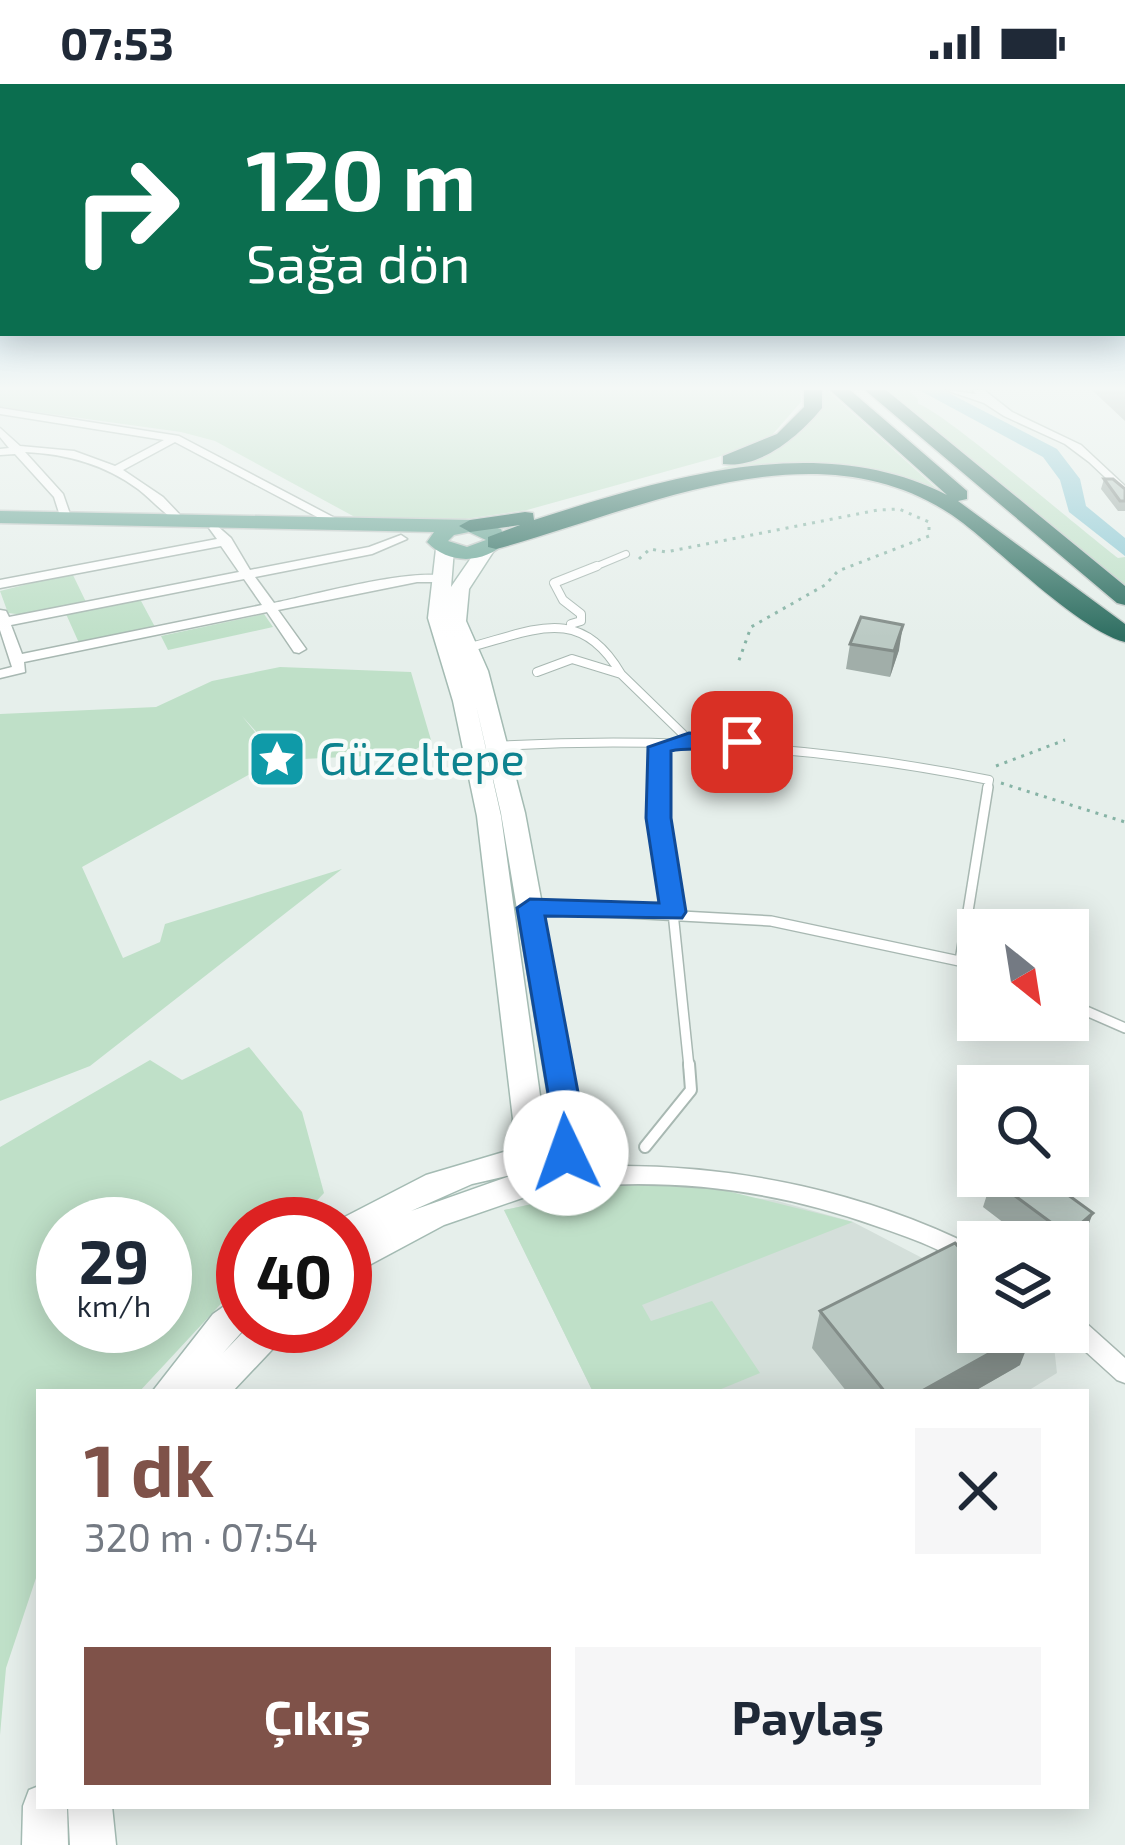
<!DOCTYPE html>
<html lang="tr">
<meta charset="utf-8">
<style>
:root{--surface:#fff;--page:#f6f6f7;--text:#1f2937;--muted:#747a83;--accent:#7f5249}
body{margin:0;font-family:"Exo 2",sans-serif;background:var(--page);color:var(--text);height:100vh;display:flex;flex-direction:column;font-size:45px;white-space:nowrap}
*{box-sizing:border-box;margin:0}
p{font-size:39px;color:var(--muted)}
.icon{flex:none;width:66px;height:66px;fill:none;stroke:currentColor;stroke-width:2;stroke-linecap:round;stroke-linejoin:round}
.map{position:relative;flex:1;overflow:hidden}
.sheet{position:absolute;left:36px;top:1305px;width:1053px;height:420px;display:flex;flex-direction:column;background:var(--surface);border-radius:0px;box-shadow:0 6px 30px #0003}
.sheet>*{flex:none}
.top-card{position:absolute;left:0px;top:0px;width:1125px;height:252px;box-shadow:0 6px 30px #0003;background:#0b6e4f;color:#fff;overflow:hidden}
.needle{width:78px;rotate:150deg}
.buttons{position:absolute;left:957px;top:825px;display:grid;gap:24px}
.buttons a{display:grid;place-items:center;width:132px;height:132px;border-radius:0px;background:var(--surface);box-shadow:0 6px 30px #0003;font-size:60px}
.speed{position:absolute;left:36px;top:1113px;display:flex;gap:24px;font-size:60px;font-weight:700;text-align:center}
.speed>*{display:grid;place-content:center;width:156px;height:156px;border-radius:50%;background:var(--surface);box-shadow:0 6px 30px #0003;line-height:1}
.speed small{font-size:30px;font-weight:400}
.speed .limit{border:18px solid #d22;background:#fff;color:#111}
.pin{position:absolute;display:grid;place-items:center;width:102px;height:102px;color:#fff;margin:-51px;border-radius:24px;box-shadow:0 6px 18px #0006}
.me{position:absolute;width:132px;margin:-66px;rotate:357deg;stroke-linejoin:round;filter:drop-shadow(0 0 9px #0008)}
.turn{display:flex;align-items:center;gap:42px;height:252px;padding:0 48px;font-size:54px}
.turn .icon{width:156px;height:156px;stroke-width:2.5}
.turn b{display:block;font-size:84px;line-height:102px}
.round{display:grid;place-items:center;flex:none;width:126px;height:126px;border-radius:0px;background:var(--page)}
.head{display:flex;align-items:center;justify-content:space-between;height:204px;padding:0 48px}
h1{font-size:72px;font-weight:700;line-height:90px;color:var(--accent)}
.cta{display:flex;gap:24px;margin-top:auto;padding:24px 48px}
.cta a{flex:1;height:138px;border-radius:0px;background:var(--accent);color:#fff;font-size:48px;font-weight:700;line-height:138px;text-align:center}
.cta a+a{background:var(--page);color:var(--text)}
.status{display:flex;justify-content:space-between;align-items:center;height:84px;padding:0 60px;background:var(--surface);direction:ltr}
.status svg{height:33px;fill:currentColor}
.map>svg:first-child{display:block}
</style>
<div class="status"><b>07:53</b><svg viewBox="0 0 49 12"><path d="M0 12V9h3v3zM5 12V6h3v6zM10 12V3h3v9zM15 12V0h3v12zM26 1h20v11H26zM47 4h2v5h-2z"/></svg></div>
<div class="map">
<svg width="1125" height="1761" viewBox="0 0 1125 1761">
<rect width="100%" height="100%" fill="#e6efeb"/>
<!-- built -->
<path fill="#d4dfda" d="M616 1102 774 1116 853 1138 978 1203V1248H1037L1054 1262 1057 1289 1026 1308H593L504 1126Z"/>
<!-- green -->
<path fill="#bfe0c8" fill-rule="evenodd" d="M0 306H800L801 318 772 351 718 373 527 426 438 439 364 438 215 357 181 348 0 323Z
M820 306H827L945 412 874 388 705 389C748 376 821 361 820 306Z
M887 306H908L918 315V320C938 323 1087 451 1118 474L1125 473V501Z
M72 489 86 518 24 531 8 529 0 507Z
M140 515 155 543 79 559 66 530Z
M264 530 273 543 168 566 161 552Z
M280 583 411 588 431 656 408 670 282 676 242 632 277 675 82 783 123 874 160 858 165 840 342 785 90 982 0 1017V630L156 623 212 597Z
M249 963 302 1028 324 1109 295 1140H243V1196L139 1308H39V1485L6 1584 0 1651V1063L150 976 182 996ZM63 1140H165V1242H63Z
M659 1100 715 1104 853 1138 642 1221 651 1237 712 1217 760 1289 714 1308H593L504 1126 616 1102Z"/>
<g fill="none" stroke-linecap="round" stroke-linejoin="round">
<!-- river -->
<path fill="#8ec9d4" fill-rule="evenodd" d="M919 306H943L1057 365 1080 395 1086 422 1125 454V472L1069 428 1060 396 1043 373Z"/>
<!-- lane-far3 casing -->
<g stroke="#a8b8b2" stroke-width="8">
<path id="lane-far3" d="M590 485 626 470"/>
</g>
<!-- lane-far2 casing -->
<g stroke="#a8b8b2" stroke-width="10">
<path id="lane-far2" d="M571 540 581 537V530L563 516 554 499 597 482
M467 564C533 547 580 519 621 590
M537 588 572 575 621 590 689 656
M497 662C664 652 825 663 989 696L987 706
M660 706 659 663 673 660"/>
</g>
<!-- lane-far1 casing -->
<g stroke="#a8b8b2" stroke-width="12">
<path id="lane-far1" d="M660 703 689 983
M535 824 771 837 978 881
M960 877 988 703
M1068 919 1125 944"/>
</g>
<!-- lane casing -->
<g stroke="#a8b8b2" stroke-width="14">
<path id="lane" d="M645 1063 691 1006 689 980"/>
</g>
<!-- street casing -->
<g stroke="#a8b8b2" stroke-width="3">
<path id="street" d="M946 306 976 310 973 306H984L1012 328 1081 361 1125 402V412L1089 378 1065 360 1004 332 984 319Z
M0 324 179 352 350 442 340 445 175 358 123 386 163 413 182 433 176 437C162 428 151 415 138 405 104 380 67 370 25 368L63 410 71 433 61 435 54 413 15 370 0 371V365L9 364 0 353V344L20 362 74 367 115 382 164 356 0 330Z
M215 440 231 454 250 486 369 463 401 451 407 455 372 470 255 493 274 519C310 512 422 481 450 494L444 498H417L278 526 306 565 299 569 294 568 267 528 24 578 25 588 0 594V586L12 583 0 546V526L6 527 9 533 239 488 221 462 0 504V496L217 455 209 444ZM244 495 262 521 22 570 11 541Z
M621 1082C742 1082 866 1109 975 1163L978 1165V1185C964 1180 951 1171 936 1165 917 1156 896 1149 876 1142 762 1101 649 1091 530 1108L523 1106 519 1100 523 1094 530 1092Z
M1068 1227 1076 1230 1125 1274V1299L1117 1296 1064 1248H1068Z"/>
</g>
<!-- secondary casing -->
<g stroke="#a4bbb3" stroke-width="3">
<path id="secondary" d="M445 460 454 465 451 503 480 461 495 465 469 505 466 537 488 587 525 729 585 1051 579 1066 625 1080 630 1089 625 1098 614 1101 566 1087 531 1111 444 1141 345 1194V1163L350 1159 345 1161V1140L333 1139 426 1091 507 1067 513 1035 477 732 453 617 428 534 436 465ZM476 621 501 729 554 1047 543 1033 501 732ZM516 1090 411 1127 472 1100Z
M243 1209V1242H247L223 1269 249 1242H289L284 1253 232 1308H152L213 1230Z
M39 1702V1722H67L68 1761H22L23 1722 29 1706Z
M68 1722H112L116 1761H70Z"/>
</g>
<!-- primary casing -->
<g stroke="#c2cac8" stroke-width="3">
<path id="primary" d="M0 427 470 436 501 445 506 458C484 480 449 481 427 458L434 448 0 439ZM469 448 486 456 467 463 448 457 454 451Z"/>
</g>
<!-- highway casing -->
<g stroke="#c2cac8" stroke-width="3">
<path id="highway" d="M804 306H822V324C800 351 761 385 723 380V372L777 350 804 323Z
M830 306H850L967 407V415L958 417 1125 540V558C1081 547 1002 469 963 439 823 333 642 426 496 465L488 463V453L520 441 470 448 459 442 470 436 525 428 533 429 534 436C663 395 818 345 947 411Z
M865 306H886L1125 502V521L1117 519Z"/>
</g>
<!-- path -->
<path stroke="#86b3a5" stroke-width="3" stroke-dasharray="3 6" stroke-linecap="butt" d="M639 475 650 465 666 468 878 426 899 425 929 438V452L838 487 825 501 751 543 738 579
M996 682 1065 656
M1001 699 1125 738"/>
<!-- lane-far3 -->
<use href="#lane-far3" stroke="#fff" stroke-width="6"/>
<!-- lane-far2 -->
<use href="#lane-far2" stroke="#fff" stroke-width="8"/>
<!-- lane-far1 -->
<use href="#lane-far1" stroke="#fff" stroke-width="9"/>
<!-- lane -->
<use href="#lane" stroke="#fff" stroke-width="10"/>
<!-- street -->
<use href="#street" fill="#fff" fill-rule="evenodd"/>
<!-- secondary -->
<use href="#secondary" fill="#fff" fill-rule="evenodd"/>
<!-- primary -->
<use href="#primary" fill="#6aa596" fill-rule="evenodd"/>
<!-- highway -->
<use href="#highway" fill="#2f6f62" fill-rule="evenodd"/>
</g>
<!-- wall -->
<path fill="#a1aea9" d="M1092 306H1125V337Z
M1104 395 1125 405V427H1118L1101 405Z
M850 560 899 566 890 593 846 585Z
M992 1095 1082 1157 1029 1158 983 1123Z
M820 1227 1020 1281 973 1308H847L812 1264Z"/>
<!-- shaded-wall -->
<path fill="#838d89" d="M903 541 899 566 890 593 894 567Z
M1093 1129 1082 1157 1068 1169V1158H1065L1068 1151Z
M1028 1248H1033L1020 1281 973 1308H920Z"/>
<!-- building -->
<path fill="#bbcac4" stroke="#838d89" stroke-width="3" d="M1104 395H1113L1125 405V417H1120Z
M861 533 903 541 894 567 850 560Z
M995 1092H1042L1093 1129 1068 1151 992 1095Z
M955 1159 978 1184V1248H1028L920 1308H885L820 1227Z"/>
<!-- sky -->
<linearGradient id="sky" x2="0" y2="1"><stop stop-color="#84bce0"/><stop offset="0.55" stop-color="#f4f8f6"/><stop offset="1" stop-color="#f4f8f6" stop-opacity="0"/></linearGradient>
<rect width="1125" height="553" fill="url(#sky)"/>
<!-- route -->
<path fill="#1a73e8" stroke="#114b97" stroke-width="3" d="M689 649 742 651 753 658C733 672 696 661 671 667V734L686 828 682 834 545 832 586 1051 577 1077H555L550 1069 555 1051 517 824 530 815 659 819 646 734 648 663Z"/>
<!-- icons -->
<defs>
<g id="sight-square" transform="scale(3)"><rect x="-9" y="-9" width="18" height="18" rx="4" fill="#0f9aa8" stroke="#f7fbf9"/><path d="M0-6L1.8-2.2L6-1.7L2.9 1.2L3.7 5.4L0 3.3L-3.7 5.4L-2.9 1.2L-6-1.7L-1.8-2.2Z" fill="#fff"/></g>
</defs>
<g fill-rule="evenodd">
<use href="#sight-square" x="277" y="675"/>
</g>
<g text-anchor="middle" stroke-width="9" stroke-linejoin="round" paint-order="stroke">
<!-- culture labels -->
<g font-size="45" fill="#0d838f" stroke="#f7fbf9" text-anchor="start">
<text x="319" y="691">Güzeltepe</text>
</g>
</g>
</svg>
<div class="buttons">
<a><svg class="needle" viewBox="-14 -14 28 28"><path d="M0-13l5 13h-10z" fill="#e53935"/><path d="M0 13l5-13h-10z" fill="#747a83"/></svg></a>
<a><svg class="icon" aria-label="search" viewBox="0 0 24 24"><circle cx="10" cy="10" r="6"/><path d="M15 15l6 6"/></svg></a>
<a><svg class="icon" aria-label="layers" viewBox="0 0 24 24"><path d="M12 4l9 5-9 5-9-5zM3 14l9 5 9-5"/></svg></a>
</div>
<div class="speed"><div>29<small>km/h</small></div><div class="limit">40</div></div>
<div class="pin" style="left:742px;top:658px;background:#d93025"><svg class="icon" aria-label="arrive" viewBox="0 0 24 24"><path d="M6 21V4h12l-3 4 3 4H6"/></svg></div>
<svg class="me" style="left:566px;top:1069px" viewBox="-20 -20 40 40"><circle r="19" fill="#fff"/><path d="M0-13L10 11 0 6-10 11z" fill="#1a73e8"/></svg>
<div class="top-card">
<div class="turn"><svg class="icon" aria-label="right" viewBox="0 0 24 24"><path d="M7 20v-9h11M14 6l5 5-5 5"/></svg><div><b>120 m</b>Sağa dön</div></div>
</div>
<section class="sheet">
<div class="head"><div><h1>1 dk</h1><p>320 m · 07:54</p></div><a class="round"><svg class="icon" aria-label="close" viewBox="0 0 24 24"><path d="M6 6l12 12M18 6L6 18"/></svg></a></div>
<div class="cta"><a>Çıkış</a><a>Paylaş</a></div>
</section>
</div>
